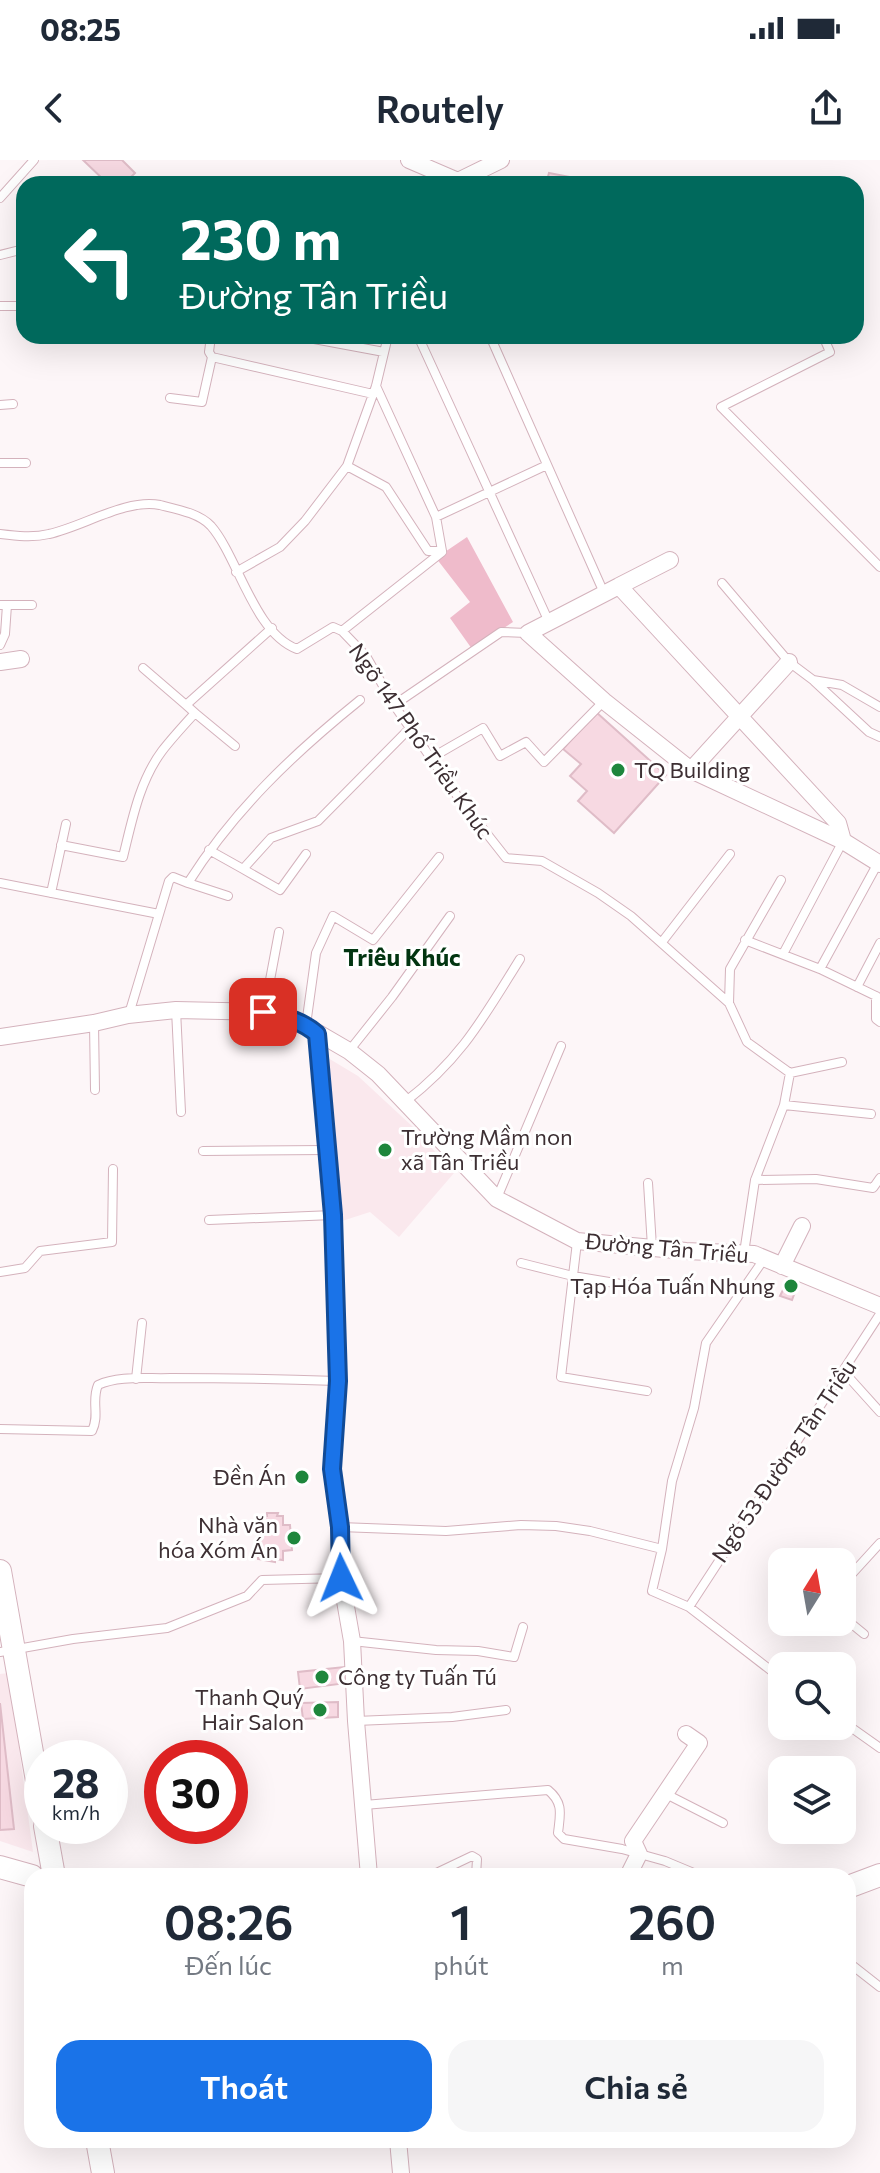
<!DOCTYPE html>
<html lang="vi">
<meta charset="utf-8">
<style>
:root{--surface:#fff;--page:#f6f6f7;--text:#1f2937;--muted:#747a83;--accent:#1a73e8}
body{margin:0;font-family:Commissioner,sans-serif;background:var(--page);color:var(--text);height:100vh;display:flex;flex-direction:column;font-size:30px;white-space:nowrap}
*{box-sizing:border-box;margin:0}
p{font-size:26px;color:var(--muted)}
.icon{flex:none;width:44px;height:44px;fill:none;stroke:currentColor;stroke-width:2;stroke-linecap:round;stroke-linejoin:round}
.map{position:relative;flex:1;overflow:hidden}
.drawer{position:absolute;left:24px;top:1708px;width:832px;height:280px;display:flex;flex-direction:column;background:var(--surface);border-radius:24px;box-shadow:0 8px 32px #0002}
.drawer>*{flex:none}
.guide{position:absolute;left:16px;top:16px;width:848px;height:168px;border-radius:24px;box-shadow:0 8px 32px #0002;background:#00695c;color:#fff;overflow:hidden}
.needle{width:52px;rotate:11deg}
.tools{position:absolute;left:768px;top:1388px;display:grid;gap:16px}
.tools a{display:grid;place-items:center;width:88px;height:88px;border-radius:16px;background:var(--surface);box-shadow:0 8px 32px #0002;font-size:40px}
.speed{position:absolute;left:24px;top:1580px;display:flex;gap:16px;font-size:40px;font-weight:700;text-align:center}
.speed>*{display:grid;place-content:center;width:104px;height:104px;border-radius:50%;background:var(--surface);box-shadow:0 8px 32px #0002;line-height:1}
.speed small{font-size:20px;font-weight:400}
.speed .limit{border:12px solid #d22;background:#fff;color:#111}
.pin{position:absolute;display:grid;place-items:center;width:68px;height:68px;color:#fff;margin:-34px;border-radius:16px;box-shadow:0 4px 12px #0006}
.me{position:absolute;width:88px;margin:-44px;rotate:358deg;stroke-linejoin:round;filter:drop-shadow(0 0 6px #0008)}
.turn{display:flex;align-items:center;gap:28px;height:168px;padding:0 32px;font-size:36px}
.turn .icon{width:104px;height:104px;stroke-width:2.5}
.turn b{display:block;font-size:56px;line-height:68px}
.eta{display:flex;justify-content:space-evenly;align-items:center;height:136px;text-align:center}
.eta b{font-size:48px;font-weight:600;line-height:56px}
.button{display:flex;gap:16px;margin-top:auto;padding:16px 32px}
.button a{flex:1;height:92px;border-radius:24px;background:var(--accent);color:#fff;font-size:32px;font-weight:600;line-height:92px;text-align:center}
.button a+a{background:var(--page);color:var(--text)}
.status{display:flex;justify-content:space-between;align-items:center;height:56px;padding:0 40px;background:var(--surface);direction:ltr}
.status svg{height:22px;fill:currentColor}
header{display:flex;justify-content:space-between;align-items:center;height:104px;padding:0 32px;background:var(--surface);font-size:36px;font-weight:600}
.map>svg:first-child{display:block}
</style>
<div class="status"><b>08:25</b><svg viewBox="0 0 49 12"><path d="M0 12V9h3v3zM5 12V6h3v6zM10 12V3h3v9zM15 12V0h3v12zM26 1h20v11H26zM47 4h2v5h-2z"/></svg></div>
<header><svg class="icon" aria-label="back" viewBox="0 0 24 24"><path d="M15 5l-7 7 7 7"/></svg>Routely<svg class="icon" aria-label="share" viewBox="0 0 24 24"><path d="M12 15V3M7 8l5-5 5 5M5 13v7h14v-7"/></svg></header>
<div class="map">
<svg width="880" height="2013" viewBox="0 0 880 2013">
<rect width="100%" height="100%" fill="#fdf6f8"/>
<!-- built -->
<path fill="#fae8ed" d="M328 898 358 916 412 966 454 1013 399 1077 370 1052 342 1061Z
M9 1513 33 1692 0 1681V1514Z"/>
<!-- green -->
<path fill="#efbbcb" d="M467 377 513 462 472 489 450 458 470 442 436 398Z"/>
<!-- building -->
<path fill="#f7d9e2" stroke="#dfbcc7" stroke-width="2" d="M83 0H122L135 13 124 24H108Z
M549 13 570 17 569 24H546Z
M596 552 666 615 614 673 578 641 587 631 570 616 581 604 563 589Z
M792 1112 801 1116 792 1140 780 1136Z
M267 1353H278L277 1356H283V1365H290L292 1390 283 1391V1400L275 1399V1402L258 1399 260 1356H267Z
M344 1507 347 1523 300 1529 298 1512Z
M338 1542V1557L303 1559 301 1543Z
M0 1543 14 1669 0 1670Z"/>
<g fill="none" stroke-linecap="round" stroke-linejoin="round">
<!-- lane casing -->
<g stroke="#d4b2bc" stroke-width="10">
<path id="lane" d="M240 24 242 22 249 24
M0 38 34 0
M0 95 24 89
M0 146H24
M298 176 384 192
M418 176 549 462
M490 176 604 433
M823 176 830 192 721 247 880 407
M212 197 373 234
M376 226 436 357 442 391
M170 238 202 242 212 197 209 192 211 176
M0 245 13 244
M0 303H26
M347 306 386 327 428 391H442
M436 357 547 305
M0 374C16 376 33 378 49 374 82 367 127 338 160 345 176 349 199 353 211 366 238 397 254 473 297 489L333 467 342 471 366 496 394 545 458 637 506 698 542 701 598 733 631 756 729 843 747 882 790 913 842 902
M236 412 280 387 305 361 347 306 376 226 388 176
M722 423 789 502 813 520 842 525 880 547
M0 445H32
M342 471 442 392
M0 485 5 474 7 445
M143 508 186 545
M814 521 869 572 880 577
M394 545 501 472 527 473
M195 553 235 586
M431 598 483 568 500 596 526 582 544 602 604 541
M61 685 123 697C132 661 139 622 162 591 172 578 184 565 195 553L186 545 272 468
M209 690 243 709 271 678 318 661 410 568
M243 709 280 730 306 694
M0 723 159 754
M188 723 228 736
M51 733 66 664
M745 780 820 809 880 838
M662 782 730 694
M783 794 843 681
M820 809 878 703
M857 827 880 783
M876 836V859L880 862
M729 843 730 809 781 720
M176 850 181 952
M264 852 279 772
M129 854 169 721 173 717 188 723C234 650 293 594 360 540
M94 863 95 930
M306 865 316 793 333 756 373 780 439 697
M349 891 392 837 450 756
M405 942C462 898 483 858 520 799
M784 945 871 954
M203 991 327 990
M755 1020 816 1019 873 1028 880 1018
M648 1023 652 1087
M497 1038 561 886
M209 1060 333 1055
M577 1082 561 1217 647 1231
M744 1093 755 1020 784 945 790 913
M764 1099 706 1183 694 1248 672 1321 662 1389 652 1431 689 1447 782 1519
M521 1103 573 1116 645 1128
M0 1112 25 1108 40 1091 112 1082 113 1009
M844 1212 880 1252
M136 1219 142 1163
M0 1269 92 1271C100 1255 91 1241 98 1225 119 1215 148 1219 171 1218 227 1218 282 1219 337 1221
M340 1367 446 1371 521 1365 556 1366 590 1371 662 1389
M823 1402 829 1396 835 1402
M842 1408 850 1416 880 1383
M842 1427 850 1416
M689 1447 880 1154
M842 1456 864 1474
M352 1481 436 1490 478 1491 514 1497 523 1467
M0 1492 73 1479 167 1468 247 1436 262 1420 341 1418
M356 1561 452 1557 506 1550
M842 1561 880 1588
M666 1634 723 1663
M364 1645 548 1630C564 1643 560 1655 558 1673L564 1679 622 1689 665 1701 701 1716
M430 1716 472 1696 477 1699 476 1716
M848 1802 880 1827"/>
</g>
<!-- street casing -->
<g stroke="#d4b2bc" stroke-width="18">
<path id="street" d="M409 0 458 21 501 0
M619 426 670 400
M0 502 21 499
M691 610 789 502
M843 681 838 663 619 426 528 473 604 541 691 610 843 681 880 704
M317 874 333 1055 338 1221 332 1309 340 1367 341 1418 352 1481 356 1561 369 1716
M0 877 94 863 128 855 176 850 263 852 294 859 349 891 378 914 497 1039 577 1081 686 1091 754 1094 880 1146
M782 1106 802 1066
M628 1716 639 1694 633 1681 699 1583 686 1574
M398 1980 401 2013"/>
</g>
<!-- secondary casing -->
<g stroke="#d4b2bc" stroke-width="24">
<path id="secondary" d="M0 1411 42 1649
M45 1666 54 1716
M0 1707 32 1716
M848 1727 880 1715
M97 1980 103 2013"/>
</g>
<!-- lane -->
<use href="#lane" stroke="#fff" stroke-width="8"/>
<!-- street -->
<use href="#street" stroke="#fff" stroke-width="16"/>
<!-- secondary -->
<use href="#secondary" stroke="#fff" stroke-width="22"/>
</g>
<g fill="none" stroke-linecap="round" stroke-linejoin="round">
<!-- route casing -->
<g stroke="#114b97" stroke-width="20">
<path id="route" d="M263 852C284 857 301 860 317 874L333 1055 338 1221 332 1309 340 1367 341 1418"/>
</g>
<!-- route -->
<use href="#route" stroke="#1a73e8" stroke-width="14"/>
</g>
<!-- markers -->
<g fill="#1e863c" stroke="#fff" stroke-width="3">
<circle cx="618" cy="610" r="8"/>
<circle cx="385" cy="990" r="8"/>
<circle cx="791" cy="1126" r="8"/>
<circle cx="302" cy="1317" r="8"/>
<circle cx="294" cy="1378" r="8"/>
<circle cx="322" cy="1517" r="8"/>
<circle cx="320" cy="1550" r="8"/>
</g>
<g text-anchor="middle" stroke-width="6" stroke-linejoin="round" paint-order="stroke">
<!-- street labels -->
<g font-size="22" fill="#3d2f33" stroke="#fff">
<text transform="translate(421 581) rotate(55)" y="8">Ngõ 147 Phố Triều Khúc</text>
<text transform="translate(667 1088) rotate(5)" y="8">Đường Tân Triều</text>
<text transform="translate(784 1301) rotate(-56)" y="8">Ngõ 53 Đường Tân Triều</text>
</g>
<!-- poi labels -->
<g font-size="22" fill="#3d2f33" stroke="#fff" text-anchor="end">
<text x="634" y="618" text-anchor="start">TQ Building</text>
<text x="401" y="985" text-anchor="start">Trường Mầm non<tspan x="401" dy="25">xã Tân Triều</tspan></text>
<text x="775" y="1134">Tạp Hóa Tuấn Nhung</text>
<text x="286" y="1325">Đền Án</text>
<text x="278" y="1373">Nhà văn<tspan x="278" dy="25">hóa Xóm Án</tspan></text>
<text x="338" y="1525" text-anchor="start">Công ty Tuấn Tú</text>
<text x="304" y="1545">Thanh Quý<tspan x="304" dy="25">Hair Salon</tspan></text>
</g>
<!-- neighbourhood labels -->
<g font-size="24" font-weight="bold" fill="#023511" stroke="#fff">
<text x="402" y="806">Triêu Khúc</text>
</g>
</g>
</svg>
<div class="tools">
<a><svg class="needle" viewBox="-14 -14 28 28"><path d="M0-13l5 13h-10z" fill="#e53935"/><path d="M0 13l5-13h-10z" fill="#747a83"/></svg></a>
<a><svg class="icon" aria-label="search" viewBox="0 0 24 24"><circle cx="10" cy="10" r="6"/><path d="M15 15l6 6"/></svg></a>
<a><svg class="icon" aria-label="layers" viewBox="0 0 24 24"><path d="M12 4l9 5-9 5-9-5zM3 14l9 5 9-5"/></svg></a>
</div>
<div class="speed"><div>28<small>km/h</small></div><div class="limit">30</div></div>
<div class="pin" style="left:263px;top:852px;background:#d93025"><svg class="icon" aria-label="arrive" viewBox="0 0 24 24"><path d="M6 21V4h12l-3 4 3 4H6"/></svg></div>
<svg class="me" style="left:341px;top:1418px" viewBox="-20 -20 40 40"><path d="M0-17L14 15 0 8-14 15z" fill="#1a73e8" stroke="#fff" stroke-width="4"/></svg>
<div class="guide">
<div class="turn"><svg class="icon" aria-label="left" viewBox="0 0 24 24"><path d="M17 20v-9H6M10 6l-5 5 5 5"/></svg><div><b>230 m</b>Đường Tân Triều</div></div>
</div>
<section class="drawer">
<div class="eta">
<div><b>08:26</b><p>Đến lúc</p></div>
<div><b>1</b><p>phút</p></div>
<div><b>260</b><p>m</p></div>
</div>
<div class="button"><a>Thoát</a><a>Chia sẻ</a></div>
</section>
</div>
